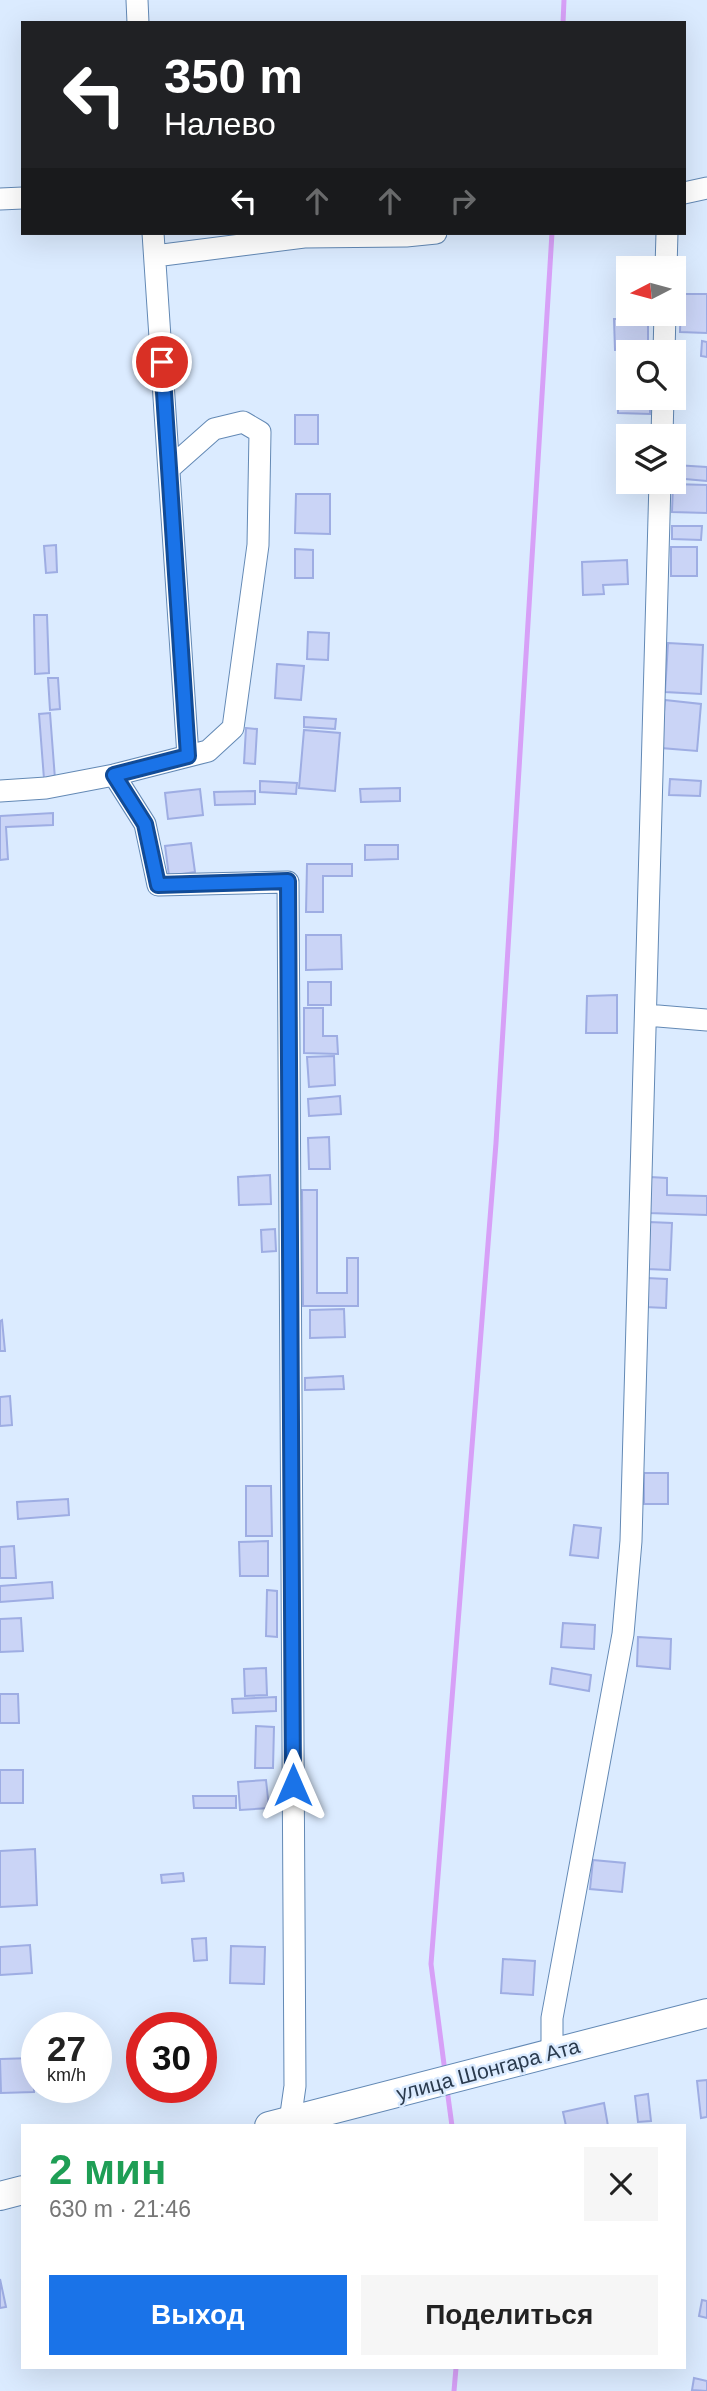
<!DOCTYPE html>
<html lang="ru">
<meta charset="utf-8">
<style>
:root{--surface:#fff;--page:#f6f6f6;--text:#222;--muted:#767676;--accent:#1a73e8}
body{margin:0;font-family:Arial,sans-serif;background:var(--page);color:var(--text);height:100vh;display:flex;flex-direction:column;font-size:26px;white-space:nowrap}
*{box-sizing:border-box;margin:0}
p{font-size:23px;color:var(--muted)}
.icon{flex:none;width:38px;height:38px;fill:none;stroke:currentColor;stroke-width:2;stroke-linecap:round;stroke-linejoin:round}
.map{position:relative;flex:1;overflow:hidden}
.details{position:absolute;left:21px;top:2124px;width:665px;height:245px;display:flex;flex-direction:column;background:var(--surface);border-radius:0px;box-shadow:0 7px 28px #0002}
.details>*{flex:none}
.guide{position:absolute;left:21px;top:21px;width:665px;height:214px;border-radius:0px;box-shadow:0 7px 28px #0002;background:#202124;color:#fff;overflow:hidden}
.needle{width:46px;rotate:264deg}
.tools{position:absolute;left:616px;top:256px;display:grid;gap:14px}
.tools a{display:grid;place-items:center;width:70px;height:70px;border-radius:0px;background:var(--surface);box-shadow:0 7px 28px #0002;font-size:35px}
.speed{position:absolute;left:21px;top:2012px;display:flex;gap:14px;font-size:35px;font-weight:700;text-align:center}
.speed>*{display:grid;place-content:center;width:91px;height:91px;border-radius:50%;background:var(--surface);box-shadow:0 7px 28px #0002;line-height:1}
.speed small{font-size:18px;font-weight:400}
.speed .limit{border:10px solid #d22;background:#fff;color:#111}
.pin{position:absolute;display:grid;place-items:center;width:60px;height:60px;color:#fff;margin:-30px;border:4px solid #fff;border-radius:50%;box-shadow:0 2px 7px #0007}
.me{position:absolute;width:77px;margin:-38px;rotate:0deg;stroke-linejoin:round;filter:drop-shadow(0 0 5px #0008)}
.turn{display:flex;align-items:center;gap:24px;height:147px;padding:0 28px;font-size:32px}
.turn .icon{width:91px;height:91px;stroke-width:2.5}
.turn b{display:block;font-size:49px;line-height:60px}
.lanes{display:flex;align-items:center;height:66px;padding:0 28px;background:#0003;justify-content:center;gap:35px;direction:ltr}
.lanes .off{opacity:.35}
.round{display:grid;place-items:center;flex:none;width:74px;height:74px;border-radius:0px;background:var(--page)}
.summary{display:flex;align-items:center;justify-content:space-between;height:119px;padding:0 28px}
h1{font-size:42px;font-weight:800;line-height:52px;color:#1e9e55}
.button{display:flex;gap:14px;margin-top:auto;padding:14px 28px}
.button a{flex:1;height:80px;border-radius:0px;background:var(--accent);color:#fff;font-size:28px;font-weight:800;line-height:80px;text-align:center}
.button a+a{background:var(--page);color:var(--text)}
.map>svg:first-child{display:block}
</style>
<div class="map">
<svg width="707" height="2391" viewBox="0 0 707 2391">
<rect width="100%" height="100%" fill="#dbebff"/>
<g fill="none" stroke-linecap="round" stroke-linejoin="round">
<!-- stream -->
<path stroke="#d7a0f7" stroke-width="5" d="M563 23 564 0
M445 2072 431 1964 496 1143 552 233
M447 2089 452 2126
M454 2391 456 2368"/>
</g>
<!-- building -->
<path fill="#cad4f6" stroke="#9eade3" stroke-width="2" d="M681 294H707V333L680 332Z
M614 319H648V349L615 350Z
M702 341 707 342V357L701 356Z
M618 395 650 397V414L618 413Z
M295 415H318V444H295Z
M675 465 707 467V481L674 478Z
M673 484 707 485V513L672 512Z
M296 494H330V534L295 533Z
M672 526H702L701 540 672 539Z
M56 545 57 572 46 573 44 546Z
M671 547H697V576H671Z
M295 549 313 550V578H295Z
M627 560 628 584 603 585 604 594 583 595 582 562Z
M34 615H47L49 673 35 674Z
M308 632 329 633 328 660 307 659Z
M668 643 703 645 701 694 665 692Z
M277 664 304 666 301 700 275 698Z
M48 678H58L60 709 50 710Z
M665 700 701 704 697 751 661 748Z
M50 713 55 779H44L39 714Z
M304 717 336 719 335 729 304 727Z
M246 728 257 729 255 764 244 763Z
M304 730 340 733 335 791 299 788Z
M670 779 701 781 700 796 669 795Z
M260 781 297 783 296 794 260 792Z
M400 788V801L361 802 360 789Z
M200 789 203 815 168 819 165 793Z
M255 791V804L215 805 214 792Z
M53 813V825L6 827 8 859 0 860V816Z
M191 843 195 872 169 876 165 846Z
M365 845H398V859L365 860Z
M307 864H352V876H323V912H306Z
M306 935H341L342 969 306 970Z
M308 982H331V1005H308Z
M617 995V1033H586L587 996Z
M304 1008H323V1036H337L338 1054 304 1053Z
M334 1056 335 1085 309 1087 307 1057Z
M340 1096 341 1114 309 1116 308 1099Z
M329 1137 330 1169H309L308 1138Z
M270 1175 271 1204 239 1205 238 1177Z
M650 1177 667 1178V1195L707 1196V1215L649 1213Z
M302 1190H317V1293H347V1258H358V1306H303Z
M649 1222 672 1223 670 1270 647 1269Z
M275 1229 276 1251 262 1252 261 1230Z
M647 1278 667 1279 666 1308 645 1307Z
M344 1309 345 1337 310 1338V1310Z
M2 1320 5 1351H0V1321Z
M343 1376 344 1389 305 1390V1378Z
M10 1396 12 1425 0 1426V1397Z
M644 1473H668V1504H644Z
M246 1486H271L272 1536H246Z
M68 1499 69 1515 18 1519 17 1502Z
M574 1525 601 1528 598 1558 570 1555Z
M268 1541V1576H240L239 1542Z
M14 1546 16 1578H0V1547Z
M52 1582 53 1598 0 1602V1586Z
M267 1590 277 1591V1637L266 1636Z
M21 1618 23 1651 0 1652V1619Z
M563 1623 595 1625 594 1649 561 1647Z
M638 1637 671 1639 670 1669 637 1666Z
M266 1668 267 1695 245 1696 244 1669Z
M552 1668 591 1675 589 1691 550 1684Z
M0 1694H18L19 1723H0Z
M276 1697V1711L233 1713 232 1699Z
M256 1726 274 1727 273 1768H255Z
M0 1770H23V1803H0Z
M266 1780 269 1808 240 1810 238 1782Z
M193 1796H236V1808H194Z
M35 1849 37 1905 0 1907V1851Z
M593 1860 625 1863 622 1892 590 1889Z
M183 1873 184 1881 162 1883 161 1875Z
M206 1938 207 1960 194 1961 192 1939Z
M30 1945 32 1973 0 1975V1947Z
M231 1946 265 1947 264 1984 230 1983Z
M503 1959 535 1961 533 1995 501 1993Z
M33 2058 34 2092 1 2093 0 2059Z
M707 2080V2117L701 2118 697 2081Z
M648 2094 651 2121 638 2122 635 2096Z
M604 2103 608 2126H566L563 2112Z
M0 2279 6 2307 0 2308Z
M702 2300 707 2301V2318L699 2316Z
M694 2378 707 2381V2391L692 2390Z"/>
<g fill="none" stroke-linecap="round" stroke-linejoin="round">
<!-- street casing -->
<g stroke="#6389b5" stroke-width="23">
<path id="street" d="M137 0 138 23
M684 193 707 188
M0 199 23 198
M153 233 188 756
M155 256 304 237 406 236 436 233
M666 268 667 233
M664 352 665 313
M662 436 663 397
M114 775 145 824 158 885 288 882 295 2086 290 2121
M0 791 46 788 114 775 208 751 233 728 258 545 260 432 243 422 214 429 170 468
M646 1015 707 1020
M552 2053V2018L623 1634 631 1541 660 481"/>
</g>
<!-- secondary casing -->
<g stroke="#6389b5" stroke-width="30">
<path id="secondary" d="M269 2126 707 2013
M0 2196 23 2190"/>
</g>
<!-- street -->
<use href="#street" stroke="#fff" stroke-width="21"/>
<!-- secondary -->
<use href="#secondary" stroke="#fff" stroke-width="28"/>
</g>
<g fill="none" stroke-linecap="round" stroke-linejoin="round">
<!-- route casing -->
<g stroke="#114b97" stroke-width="18">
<path id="route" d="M162 362 188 756 114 775 145 824 158 885 288 881 293 1785"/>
</g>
<!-- route -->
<use href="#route" stroke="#1a73e8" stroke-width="12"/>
</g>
<g text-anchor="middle" stroke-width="5" stroke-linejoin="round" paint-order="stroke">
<!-- street labels -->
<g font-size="21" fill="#2a3a4d" stroke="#dbebff">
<text transform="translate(488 2070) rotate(-15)" y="7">улица Шонгара Ата</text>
</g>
</g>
</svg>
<div class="tools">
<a><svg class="needle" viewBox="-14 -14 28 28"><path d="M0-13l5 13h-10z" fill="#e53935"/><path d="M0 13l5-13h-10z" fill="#767676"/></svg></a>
<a><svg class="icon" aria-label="search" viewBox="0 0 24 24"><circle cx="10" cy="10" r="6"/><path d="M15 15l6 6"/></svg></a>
<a><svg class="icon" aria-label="layers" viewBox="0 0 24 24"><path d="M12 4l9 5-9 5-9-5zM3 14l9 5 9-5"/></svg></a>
</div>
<div class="speed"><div>27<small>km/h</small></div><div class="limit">30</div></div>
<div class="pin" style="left:162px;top:362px;background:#d93025"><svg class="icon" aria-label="arrive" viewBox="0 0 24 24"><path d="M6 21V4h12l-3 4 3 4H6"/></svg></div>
<svg class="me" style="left:293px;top:1785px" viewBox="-20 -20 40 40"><path d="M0-17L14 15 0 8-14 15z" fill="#1a73e8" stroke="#fff" stroke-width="4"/></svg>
<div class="guide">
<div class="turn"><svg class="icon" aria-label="left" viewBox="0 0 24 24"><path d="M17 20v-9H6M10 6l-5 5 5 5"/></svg><div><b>350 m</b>Налево</div></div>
<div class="lanes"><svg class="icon" aria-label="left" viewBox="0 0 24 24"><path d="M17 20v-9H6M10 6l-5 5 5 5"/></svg><svg class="icon off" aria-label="ahead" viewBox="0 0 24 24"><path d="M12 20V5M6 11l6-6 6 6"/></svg><svg class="icon off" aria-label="ahead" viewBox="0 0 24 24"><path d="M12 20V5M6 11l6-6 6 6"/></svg><svg class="icon off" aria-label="right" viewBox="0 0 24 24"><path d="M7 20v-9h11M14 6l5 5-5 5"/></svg></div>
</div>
<section class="details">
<div class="summary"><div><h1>2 мин</h1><p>630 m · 21:46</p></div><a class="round"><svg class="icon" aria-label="close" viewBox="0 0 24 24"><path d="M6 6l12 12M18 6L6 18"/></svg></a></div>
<div class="button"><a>Выход</a><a>Поделиться</a></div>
</section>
</div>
